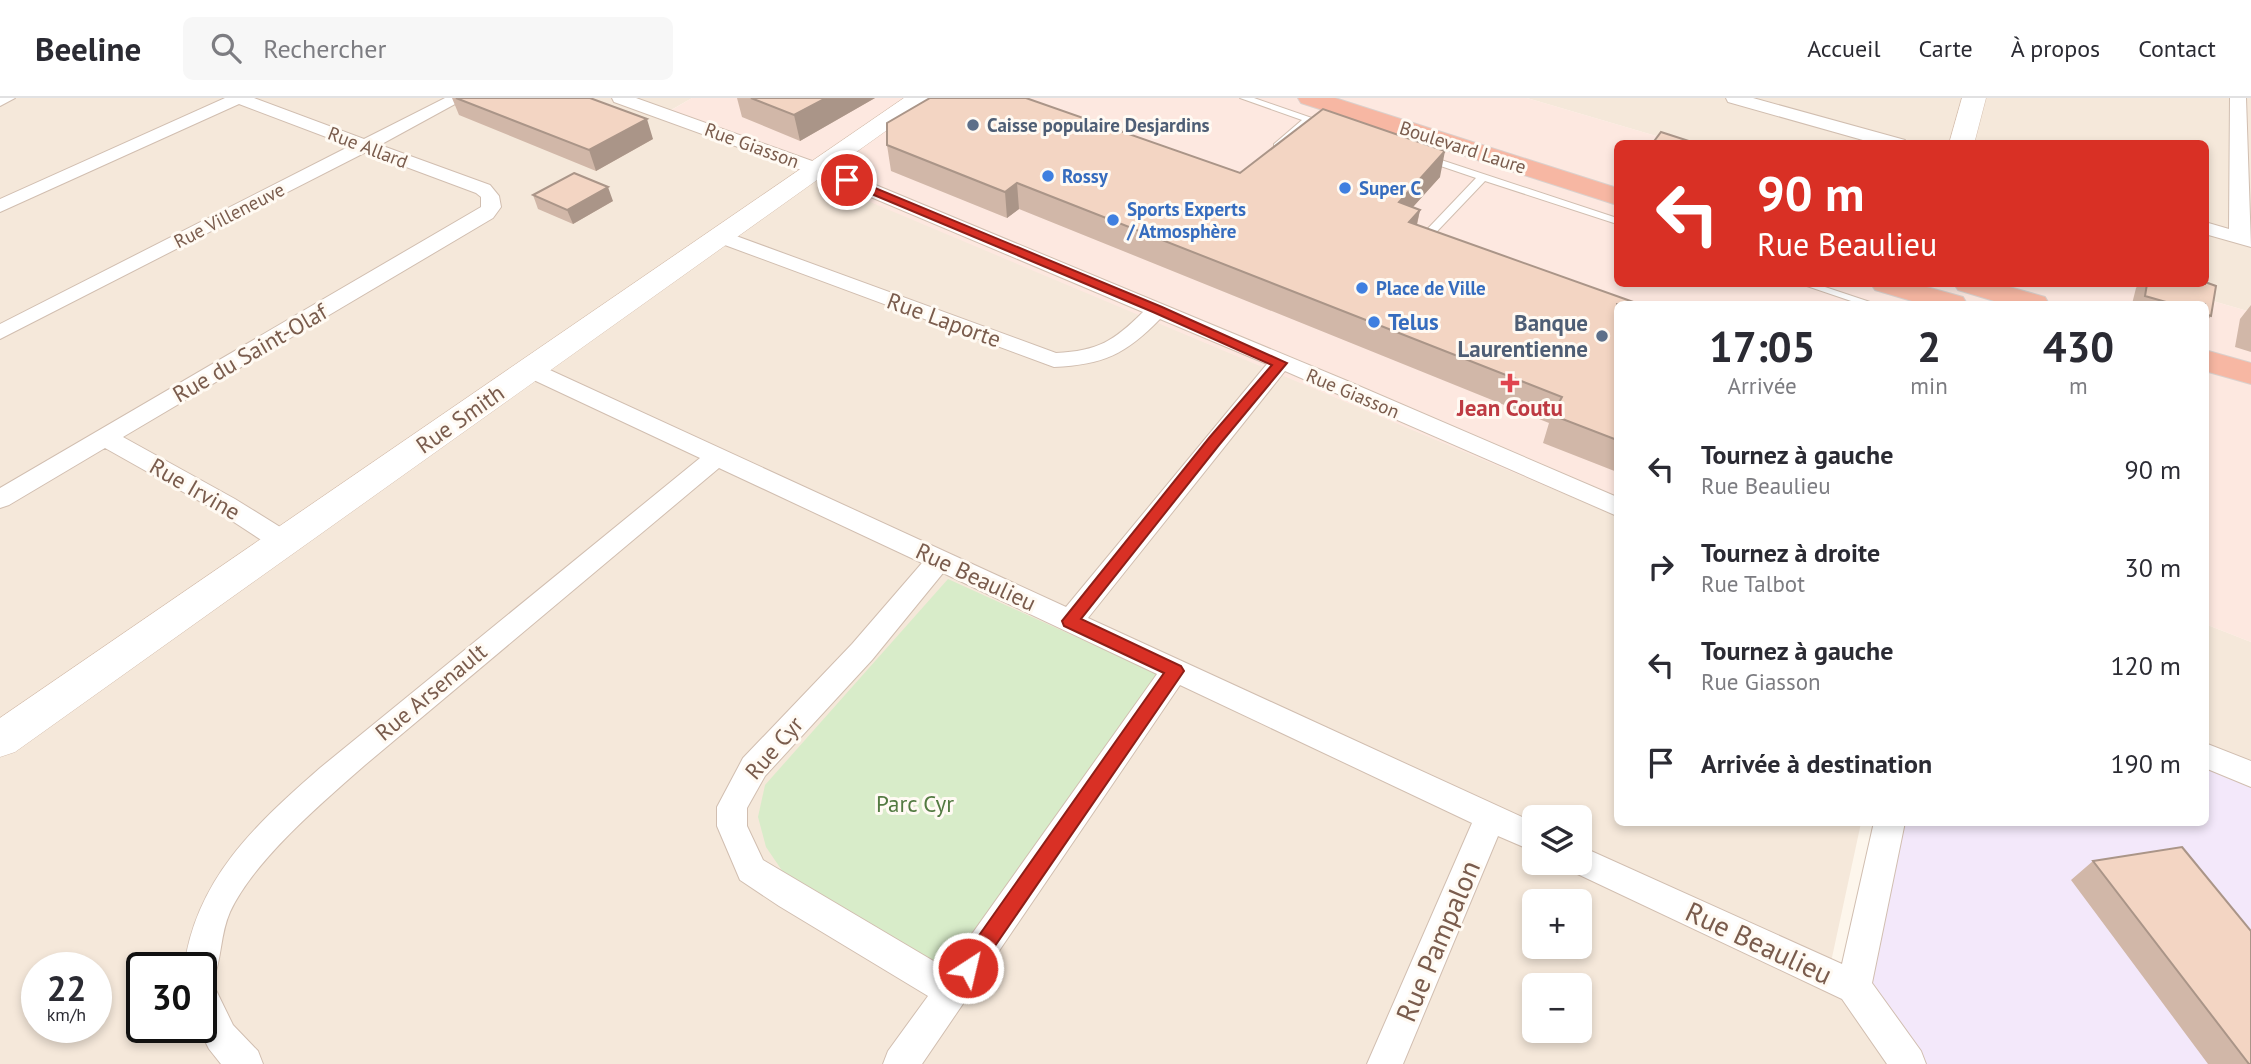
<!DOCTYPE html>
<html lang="fr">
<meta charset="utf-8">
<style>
:root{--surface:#fff;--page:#f7f7f7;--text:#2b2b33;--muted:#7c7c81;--line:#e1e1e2}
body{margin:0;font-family:"PT Sans",sans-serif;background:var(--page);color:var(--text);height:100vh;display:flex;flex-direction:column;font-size:26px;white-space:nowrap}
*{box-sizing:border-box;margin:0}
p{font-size:23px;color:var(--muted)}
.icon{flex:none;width:38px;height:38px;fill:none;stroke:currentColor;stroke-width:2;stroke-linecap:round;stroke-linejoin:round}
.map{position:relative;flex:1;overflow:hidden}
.sheet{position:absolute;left:1614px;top:203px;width:595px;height:525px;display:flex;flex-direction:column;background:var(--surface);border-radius:10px;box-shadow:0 4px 10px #0003}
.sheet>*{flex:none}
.top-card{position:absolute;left:1614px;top:42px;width:595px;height:147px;border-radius:10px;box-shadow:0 4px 10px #0003;background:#d93025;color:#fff;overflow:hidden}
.tools{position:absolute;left:1522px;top:707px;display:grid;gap:14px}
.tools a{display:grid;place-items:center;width:70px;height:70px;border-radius:10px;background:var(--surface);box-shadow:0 4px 10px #0003;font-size:35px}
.speed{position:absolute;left:21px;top:854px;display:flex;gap:14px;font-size:35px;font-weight:700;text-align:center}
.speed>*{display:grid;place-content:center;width:91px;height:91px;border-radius:50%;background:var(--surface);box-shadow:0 4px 10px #0003;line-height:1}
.speed small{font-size:18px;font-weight:400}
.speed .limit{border:4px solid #111;border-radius:10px;background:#fff;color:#111}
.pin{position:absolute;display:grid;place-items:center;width:60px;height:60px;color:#fff;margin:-30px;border:4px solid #fff;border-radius:50%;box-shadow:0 2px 7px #0007}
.me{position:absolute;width:77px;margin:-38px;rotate:35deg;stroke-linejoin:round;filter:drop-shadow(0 0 5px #0008)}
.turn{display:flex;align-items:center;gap:24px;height:147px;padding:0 28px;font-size:32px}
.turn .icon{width:91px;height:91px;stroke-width:2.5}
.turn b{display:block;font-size:49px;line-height:60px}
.eta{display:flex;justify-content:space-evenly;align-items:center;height:119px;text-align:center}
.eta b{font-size:42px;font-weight:800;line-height:49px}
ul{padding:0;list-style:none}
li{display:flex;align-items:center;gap:21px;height:98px;padding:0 28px}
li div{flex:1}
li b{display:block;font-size:26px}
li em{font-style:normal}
header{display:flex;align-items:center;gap:42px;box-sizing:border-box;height:98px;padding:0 35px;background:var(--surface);border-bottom:2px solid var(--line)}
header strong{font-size:33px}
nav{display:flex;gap:38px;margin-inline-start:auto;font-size:24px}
.search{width:490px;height:63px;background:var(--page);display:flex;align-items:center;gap:18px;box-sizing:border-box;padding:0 24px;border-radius:10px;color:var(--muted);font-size:26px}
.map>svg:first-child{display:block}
</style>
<header>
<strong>Beeline</strong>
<div class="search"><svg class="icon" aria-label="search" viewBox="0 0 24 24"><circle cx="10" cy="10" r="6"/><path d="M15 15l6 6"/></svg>Rechercher</div>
<nav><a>Accueil</a><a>Carte</a><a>À propos</a><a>Contact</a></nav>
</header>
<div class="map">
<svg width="2251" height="966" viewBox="0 0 2251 966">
<rect width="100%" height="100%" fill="#fdf6ec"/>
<!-- residential -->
<path fill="#f5e8da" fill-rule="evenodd" d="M0 0H692L664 16 1617 418V724L1861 725 1831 864 1901 966H0ZM1535 719H1580V765H1535ZM1535 803H1580V849H1535ZM37 870H96V929H37ZM142 870H201V929H142ZM1535 887H1580V933H1535Z
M1527 0H2251V214L2154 186H2205V46L1680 45Z
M2205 526 2251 544V695L2205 675Z"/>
<!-- commercial -->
<path fill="#fde8e0" d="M692 0H1527L1680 45 1617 46V186H2154L2251 214V544L2205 526V206H1617V418L663 17Z"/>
<!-- education -->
<path fill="#f3e8fa" d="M2205 664 2251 684V966H1926L1867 887 1899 725 2205 724Z"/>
<!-- green -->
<path fill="#d8ecc9" d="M948 481 1158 576 951 873 785 777 766 749 758 719 765 687Z"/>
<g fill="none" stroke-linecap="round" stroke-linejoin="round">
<!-- lane casing -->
<g stroke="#d1beb0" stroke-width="2">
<path id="lane" d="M1240 0H1254L1332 27 1327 30 1310 25 1280 50H1274V46L1302 22Z
M1423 58H1429L1617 120V126L1485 83 1424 147H1416V143L1476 80 1423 62Z
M1801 186H1816L1876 206H1860Z"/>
</g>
<!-- street casing -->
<g stroke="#d1beb0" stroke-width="2">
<path id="street" d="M0 0H15L0 8Z
M225 0H254L364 41 445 0H466L380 47 490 87 499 98 501 109 493 120 123 339 235 401 293 437 297 444 293 451 284 453 275 451 217 413 105 350 9 407 0 410V390L481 109V99L476 95 366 54 0 241V226L350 48 239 6 0 114V101Z
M612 0H636L854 78 1345 282 1617 399V418L1285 273 1088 520 1535 725V754L1498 738 1403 966H1367L1472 725 1180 587 922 966H883L888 953 928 898 779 808 740 782 717 728V709L743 660 852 546 922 465 719 370 365 667C322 705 254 762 230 814 220 836 222 861 213 882L208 884 213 886 233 927 258 953 263 966H221L209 951 198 929H201V870H184C196 781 255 727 320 670L700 360 523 277 520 272 523 267H539L1066 509 1267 266 1160 221C1126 256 1103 267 1054 269L714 143 711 139 714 135H728L1056 255C1098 253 1114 243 1143 214L840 86 614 4ZM943 475 1157 576 947 871 763 762 747 728V710L765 678 872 562Z
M1726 0H1753L1905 42 1908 46H1877L1728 4Z
M2230 0H2246L2251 149 2205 136V124L2229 131Z
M2205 645 2251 663V689L2205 670Z
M1874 724H1905L1872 885 1921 953 1926 966H1887L1842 901 1569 772 1565 765H1580V748L1842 866Z"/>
</g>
<!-- secondary casing -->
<g stroke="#d6c0b0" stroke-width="1">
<path id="secondary" d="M904 0H932L15 654 0 659V620Z
M1962 0H1986L1974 46H1949Z"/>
</g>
<!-- highway casing -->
<g stroke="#dad1cd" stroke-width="2">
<path id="highway" d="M1298 0H1335L1617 90V107L1301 5Z
M1871 186H1916L1963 199 1967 206H1922L1875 192Z
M1954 186H1999L2045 199 2049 206H2004L1958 192Z
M2205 252 2251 265V286L2205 273Z"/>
</g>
<!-- lane -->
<use href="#lane" fill="#fff" fill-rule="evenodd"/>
<!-- street -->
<use href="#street" fill="#fff" fill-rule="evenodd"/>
<!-- secondary -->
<use href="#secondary" fill="#fff" fill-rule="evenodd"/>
<!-- highway -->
<use href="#highway" fill="#f7b7a3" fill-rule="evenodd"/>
</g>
<!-- wall -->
<path fill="#d1b7a8" d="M452 0H590L653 41 596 73 459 17Z
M737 0H875L800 43 742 19Z
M887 47 1240 75 1440 79 1413 109 1420 112 1417 127 1617 206V374L1543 345 1549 325 1019 111 1007 120 891 73Z
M533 97 613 103 573 126 538 111Z
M2139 186H2205L2211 218 2205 226V206H2132L2136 190Z
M2251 207V254L2235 249 2240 221Z
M2093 763 2251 966H2208L2071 782Z"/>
<!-- shaded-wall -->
<path fill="#aa9588" d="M826 0H875L800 43 794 17Z
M647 21 653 41 596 73 589 52Z
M1445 53 1440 79 1394 130 1399 104Z
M1017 85 1019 111 1007 120 1005 94Z
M608 89 613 103 573 126 567 112Z
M1420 112 1414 139 1409 124Z"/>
<!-- building -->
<path fill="#f3d5c3" stroke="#aa9588" stroke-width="2" d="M456 0H590L647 21 589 52Z
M751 0H826L794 17Z
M930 0H1026L1240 75 1323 11 1445 53 1399 104 1420 112 1409 124 1639 206H1617V342L1552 317 1562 299 1017 85 1005 94 887 47V25Z
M1661 34 1698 46H1652Z
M574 75 608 89 567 112 533 97Z
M2205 184 2216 188 2211 218 2205 216V206H2173L2145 198 2147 186H2205Z
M2205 304H2207L2205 320Z
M2182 749 2251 833V966H2249L2093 763Z"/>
<!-- route -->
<path fill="#d93025" stroke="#8d1f18" stroke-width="2" d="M843 80H851L1162 209 1287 265 1219 347 1081 521 1181 568 1184 573 975 877 968 880 961 877 958 870 961 863 1164 575 1064 528 1062 523 1209 340 1272 267 1153 214 843 84Z"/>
<!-- markers -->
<g fill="#5c6f8a" stroke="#fffaf3" stroke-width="2.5">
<circle cx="973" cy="27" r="7"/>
<circle cx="1602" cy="238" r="7"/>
</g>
<g fill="#3f7fe0" stroke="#fffaf3" stroke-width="2.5">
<circle cx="1048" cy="78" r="7"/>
<circle cx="1345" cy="90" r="7"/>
<circle cx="1113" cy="122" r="7"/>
<circle cx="1362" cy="190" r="7"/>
<circle cx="1374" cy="224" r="7"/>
</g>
<path fill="#e0444e" stroke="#fffaf3" stroke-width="2.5" d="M1506.5 274.5h7v7h7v7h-7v7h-7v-7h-7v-7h7z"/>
<g text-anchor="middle" stroke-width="6" stroke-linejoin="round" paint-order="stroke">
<!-- far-service labels -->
<g font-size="19" font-weight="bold" fill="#4e5e75" stroke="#fffaf3" text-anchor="start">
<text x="987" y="34">Caisse populaire Desjardins</text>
</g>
<!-- far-street labels -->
<g font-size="19" fill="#7a5c4d" stroke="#fffaf3">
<text transform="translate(752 47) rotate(20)" y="7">Rue Giasson</text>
<text transform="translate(368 49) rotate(21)" y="7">Rue Allard</text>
<text transform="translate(1463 49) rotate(18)" y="7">Boulevard Laure</text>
<text transform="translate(229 117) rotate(-27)" y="7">Rue Villeneuve</text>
<text transform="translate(1353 295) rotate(23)" y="7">Rue Giasson</text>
</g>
<!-- far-shop labels -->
<g font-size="19" font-weight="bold" fill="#366cbe" stroke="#fffaf3" text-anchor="start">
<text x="1062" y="85">Rossy</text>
<text x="1359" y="97">Super C</text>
<text x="1127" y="118">Sports Experts<tspan x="1127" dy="22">/ Atmosphère</tspan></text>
<text x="1376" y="197">Place de Ville</text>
</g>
<!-- street labels -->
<g font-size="23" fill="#7a5c4d" stroke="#fffaf3">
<text transform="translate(944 222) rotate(20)" y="8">Rue Laporte</text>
<text transform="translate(250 255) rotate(-30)" y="8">Rue du Saint-Olaf</text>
<text transform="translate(460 321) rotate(-35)" y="8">Rue Smith</text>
<text transform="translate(195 391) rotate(30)" y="8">Rue Irvine</text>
<text transform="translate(976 479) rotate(25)" y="8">Rue Beaulieu</text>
<text transform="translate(431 594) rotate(-40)" y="8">Rue Arsenault</text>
<text transform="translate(774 650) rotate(-49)" y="8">Rue Cyr</text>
</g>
<!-- shop labels -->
<g font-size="23" font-weight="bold" fill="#366cbe" stroke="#fffaf3" text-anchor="start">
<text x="1388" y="232">Telus</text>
</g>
<!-- service labels -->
<g font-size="23" font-weight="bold" fill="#4e5e75" stroke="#fffaf3" text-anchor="end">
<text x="1588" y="233">Banque<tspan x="1588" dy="26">Laurentienne</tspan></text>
</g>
<!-- health labels -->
<g font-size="23" font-weight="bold" fill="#be3a42" stroke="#fffaf3">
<text x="1510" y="318">Jean Coutu</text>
</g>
<!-- park labels -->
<g font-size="23" fill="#537a41" stroke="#fffaf3">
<text x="915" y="714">Parc Cyr</text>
</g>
<!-- near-street labels -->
<g font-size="28" fill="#7a5c4d" stroke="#fffaf3">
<text transform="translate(1438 843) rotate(-67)" y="10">Rue Pampalon</text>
<text transform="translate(1759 845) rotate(25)" y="10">Rue Beaulieu</text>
</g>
</g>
</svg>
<div class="tools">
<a><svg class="icon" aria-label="layers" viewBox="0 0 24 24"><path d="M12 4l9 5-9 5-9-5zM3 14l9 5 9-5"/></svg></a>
<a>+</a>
<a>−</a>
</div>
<div class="speed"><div>22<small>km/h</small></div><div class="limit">30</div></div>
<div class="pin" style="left:847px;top:82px;background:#d93025"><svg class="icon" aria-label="arrive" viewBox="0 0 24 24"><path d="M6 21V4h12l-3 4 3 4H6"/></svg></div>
<svg class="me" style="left:968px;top:870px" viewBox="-20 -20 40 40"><circle r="17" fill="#d93025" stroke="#fff" stroke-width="3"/><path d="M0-11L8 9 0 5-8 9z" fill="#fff"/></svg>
<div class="top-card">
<div class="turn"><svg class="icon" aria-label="left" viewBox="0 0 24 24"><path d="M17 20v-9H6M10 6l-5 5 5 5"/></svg><div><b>90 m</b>Rue Beaulieu</div></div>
</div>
<section class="sheet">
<div class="eta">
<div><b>17:05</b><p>Arrivée</p></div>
<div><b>2</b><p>min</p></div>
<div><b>430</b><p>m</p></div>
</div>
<ul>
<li><svg class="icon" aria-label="left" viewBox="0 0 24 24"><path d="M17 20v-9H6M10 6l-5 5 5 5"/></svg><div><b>Tournez à gauche</b><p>Rue Beaulieu</p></div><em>90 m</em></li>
<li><svg class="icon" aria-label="right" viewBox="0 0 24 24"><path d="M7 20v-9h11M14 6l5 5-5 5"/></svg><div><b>Tournez à droite</b><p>Rue Talbot</p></div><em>30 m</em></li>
<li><svg class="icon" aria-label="left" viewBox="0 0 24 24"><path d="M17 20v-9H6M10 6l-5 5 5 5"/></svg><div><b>Tournez à gauche</b><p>Rue Giasson</p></div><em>120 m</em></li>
<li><svg class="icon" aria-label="arrive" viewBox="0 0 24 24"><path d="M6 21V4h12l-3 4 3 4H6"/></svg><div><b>Arrivée à destination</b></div><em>190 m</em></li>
</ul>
</section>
</div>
